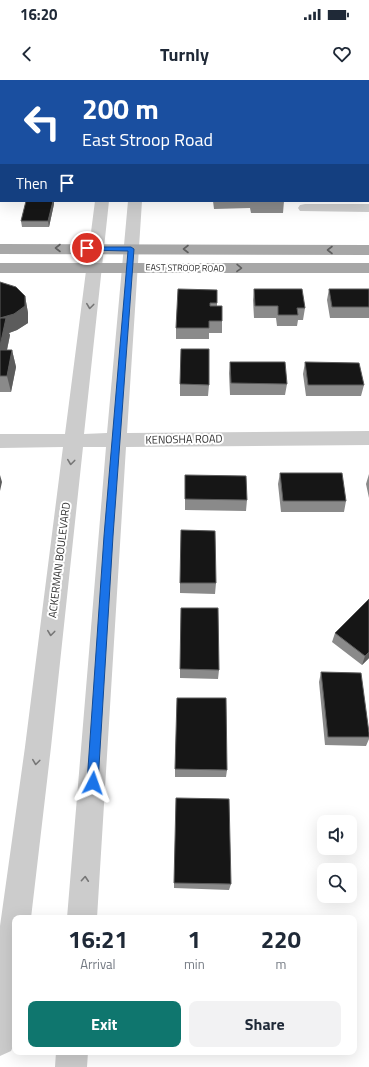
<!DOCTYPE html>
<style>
:root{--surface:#fff;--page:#f2f2f3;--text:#1f2937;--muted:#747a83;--accent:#0f766e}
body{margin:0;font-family:"Titillium Web",sans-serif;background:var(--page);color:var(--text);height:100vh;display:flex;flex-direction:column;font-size:15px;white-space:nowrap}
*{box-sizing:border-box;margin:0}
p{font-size:13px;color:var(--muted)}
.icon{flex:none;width:22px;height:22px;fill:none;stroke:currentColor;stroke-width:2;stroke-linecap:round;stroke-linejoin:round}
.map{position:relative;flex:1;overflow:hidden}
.details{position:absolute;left:12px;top:835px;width:345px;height:140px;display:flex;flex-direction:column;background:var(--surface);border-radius:8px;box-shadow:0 4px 16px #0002}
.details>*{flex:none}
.banner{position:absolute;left:0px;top:0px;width:369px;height:122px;box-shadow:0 4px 16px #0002;background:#1a4fa0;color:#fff;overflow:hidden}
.tools{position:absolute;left:317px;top:735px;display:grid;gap:8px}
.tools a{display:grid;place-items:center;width:40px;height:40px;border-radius:8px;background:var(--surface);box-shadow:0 4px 16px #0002;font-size:20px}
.pin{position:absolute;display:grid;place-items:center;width:34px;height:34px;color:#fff;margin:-17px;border:2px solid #fff;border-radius:50%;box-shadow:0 1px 4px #0007}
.me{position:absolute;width:44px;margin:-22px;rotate:4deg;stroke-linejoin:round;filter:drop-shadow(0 0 3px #0008)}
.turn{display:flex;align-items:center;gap:14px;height:84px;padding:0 16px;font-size:18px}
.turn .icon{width:52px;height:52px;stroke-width:2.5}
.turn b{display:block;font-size:28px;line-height:34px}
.then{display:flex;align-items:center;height:38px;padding:0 16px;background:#0003;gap:8px;font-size:15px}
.eta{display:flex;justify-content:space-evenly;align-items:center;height:68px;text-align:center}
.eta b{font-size:24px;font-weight:700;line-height:28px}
.action{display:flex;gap:8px;margin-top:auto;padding:8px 16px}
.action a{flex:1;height:46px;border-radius:8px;background:var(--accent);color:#fff;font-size:16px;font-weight:700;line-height:46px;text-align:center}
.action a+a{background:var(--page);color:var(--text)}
.status{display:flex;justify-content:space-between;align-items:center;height:28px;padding:0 20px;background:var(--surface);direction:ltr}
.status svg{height:11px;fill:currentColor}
header{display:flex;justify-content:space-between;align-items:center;height:52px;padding:0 16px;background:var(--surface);font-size:18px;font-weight:700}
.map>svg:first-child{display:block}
</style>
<div class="status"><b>16:20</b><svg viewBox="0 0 49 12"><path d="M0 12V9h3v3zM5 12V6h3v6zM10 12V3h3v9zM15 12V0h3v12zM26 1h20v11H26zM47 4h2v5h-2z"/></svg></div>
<header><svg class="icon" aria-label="back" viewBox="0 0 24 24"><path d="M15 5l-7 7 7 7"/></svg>Turnly<svg class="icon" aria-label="heart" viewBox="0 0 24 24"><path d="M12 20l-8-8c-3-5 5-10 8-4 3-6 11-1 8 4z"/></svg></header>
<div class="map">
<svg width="369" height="987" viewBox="0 0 369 987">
<rect width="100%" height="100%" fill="#fff"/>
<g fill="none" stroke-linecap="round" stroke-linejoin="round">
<!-- minor -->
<path fill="#ccc" fill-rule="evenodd" d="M107 0H119V1H107Z
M139 0H151V1H139Z
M368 21 369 22V32L368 31Z
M0 50H1V58H0Z
M95 121H109L84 354 107 353 128 121H142L127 353 369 351V365L126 367 97 838H67L106 367H83L51 667 31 838H15V962L11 971 0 976V846L25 667 63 367 0 368V354H65Z
M305 124H369V132L300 131 298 128 300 125Z
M56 972H88L87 987H55Z"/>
<!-- major -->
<path fill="#a7a7a7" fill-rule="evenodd" d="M0 164 369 165V175L0 174Z
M0 183H369V193H0Z"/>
</g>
<!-- wall -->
<path fill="#8a8a8a" d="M368 37H369V90H368Z
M368 91H369V118H368Z
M213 121H284L283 133H251L250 128 214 129Z
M54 124 49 147H22L21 141Z
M0 202 25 216 28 233V243L17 250 9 253 10 255 7 270H12L16 287 11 312H0Z
M254 209 305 228 303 240H298L297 246H277L276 238H254L253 220Z
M329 209H369V238H330L327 220Z
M217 210V226L222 241V253H209V259H176V248Z
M230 282 287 304 285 315H230L229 293Z
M305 282 364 305 361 316H306L303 294Z
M180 304 209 305 208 316H180Z
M280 393 346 421 344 432H281L278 404Z
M369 394V418L366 404Z
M185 395 247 420 246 431 185 430Z
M180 503H216L215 514 180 513Z
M335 553 369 578 362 585 332 562Z
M180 589 219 590 218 599 180 598Z
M321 592 369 653V659L366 666 325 665 319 602Z
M175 689 227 690 226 697H175Z
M174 803 231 804 229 810 174 808Z"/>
<!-- shaded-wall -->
<path fill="#5c5c5c" d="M53 121H54V124L49 147 48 141Z
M25 216 28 233V243L17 250 9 253 10 255 4 284 0 269V238Z
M12 270 16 287 11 312 7 296Z
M0 395 2 402 0 411Z
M369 572V578L362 585 365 576Z"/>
<!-- building -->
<path fill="#161616" stroke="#5c5c5c" d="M52 0H74V1H52Z
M200 0H361V1H200Z
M368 37H369V51H368Z
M368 63H369V76H368Z
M368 91H369V104H368Z
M26 121H53L48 141H21Z
M0 202 16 207 25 216V226L14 234 0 238Z
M178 209 217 210V223H210V226H222V241H209V248H176Z
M254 209H302L305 228H297L298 235H278V226H255Z
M329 209H369V227H332Z
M0 238H6L0 266Z
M181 269H209V305L180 304Z
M0 270H12L7 296H0Z
M230 282H285L287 304 231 303Z
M305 282 359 283 364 305H308Z
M280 393H342L346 421H283Z
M185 395 246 396 247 420 185 419Z
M181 450 215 451 216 503H180Z
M369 519V572L365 576 335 553Z
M181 528H218L219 590 180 589Z
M321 592 361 593 369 653V657H328Z
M177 618H226L227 690 175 689Z
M176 718 229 719 231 804 174 803Z"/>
<!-- one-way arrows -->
<defs><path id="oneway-chevron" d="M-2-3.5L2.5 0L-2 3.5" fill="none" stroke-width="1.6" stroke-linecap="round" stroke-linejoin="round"/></defs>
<g stroke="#5f5f5f">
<use href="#oneway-chevron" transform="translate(58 168) rotate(180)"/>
<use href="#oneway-chevron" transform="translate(186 169) rotate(-180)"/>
<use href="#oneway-chevron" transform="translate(330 170) rotate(-180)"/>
<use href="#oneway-chevron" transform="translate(239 188) rotate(1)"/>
</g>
<g stroke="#767676">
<use href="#oneway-chevron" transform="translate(90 226) rotate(97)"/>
<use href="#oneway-chevron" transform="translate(71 382) rotate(97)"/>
<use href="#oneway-chevron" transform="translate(51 553) rotate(97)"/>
<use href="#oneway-chevron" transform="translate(36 682) rotate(97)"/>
<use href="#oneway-chevron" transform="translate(85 799) rotate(-86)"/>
</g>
<!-- route -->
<path fill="#1a73e8" stroke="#114b97" d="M85 167H131L134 169 113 456 98 703 97 707 93 708 89 707 87 703 104 456 128 171 87 170 84 168Z"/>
<g text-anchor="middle" stroke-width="4" stroke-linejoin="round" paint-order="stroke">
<!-- far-street labels -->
<g font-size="9" fill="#2f2f2f" stroke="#fff">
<text transform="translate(185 188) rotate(1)" y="3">EAST STROOP ROAD</text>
</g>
<!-- street labels -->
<g font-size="11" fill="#2f2f2f" stroke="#fff">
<text transform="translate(184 359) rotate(-1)" y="4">KENOSHA ROAD</text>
<text transform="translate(59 480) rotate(-83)" y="4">ACKERMAN BOULEVARD</text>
</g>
</g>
</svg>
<div class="tools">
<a><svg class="icon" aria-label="sound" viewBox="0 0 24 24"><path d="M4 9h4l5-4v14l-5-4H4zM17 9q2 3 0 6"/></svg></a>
<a><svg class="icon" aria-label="search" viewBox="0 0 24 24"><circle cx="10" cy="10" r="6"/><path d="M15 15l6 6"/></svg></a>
</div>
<div class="pin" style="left:87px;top:168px;background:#d93025"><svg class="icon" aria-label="arrive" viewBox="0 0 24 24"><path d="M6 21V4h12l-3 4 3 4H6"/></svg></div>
<svg class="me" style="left:93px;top:703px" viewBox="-20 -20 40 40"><path d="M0-17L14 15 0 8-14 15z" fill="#1a73e8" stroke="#fff" stroke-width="4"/></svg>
<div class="banner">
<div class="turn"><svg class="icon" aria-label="left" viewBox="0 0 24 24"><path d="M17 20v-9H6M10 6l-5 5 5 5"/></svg><div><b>200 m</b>East Stroop Road</div></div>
<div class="then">Then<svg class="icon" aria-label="arrive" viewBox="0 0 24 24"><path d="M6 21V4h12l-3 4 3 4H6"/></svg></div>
</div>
<section class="details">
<div class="eta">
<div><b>16:21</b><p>Arrival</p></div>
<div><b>1</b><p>min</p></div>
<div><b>220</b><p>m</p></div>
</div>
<div class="action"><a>Exit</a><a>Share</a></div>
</section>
</div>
